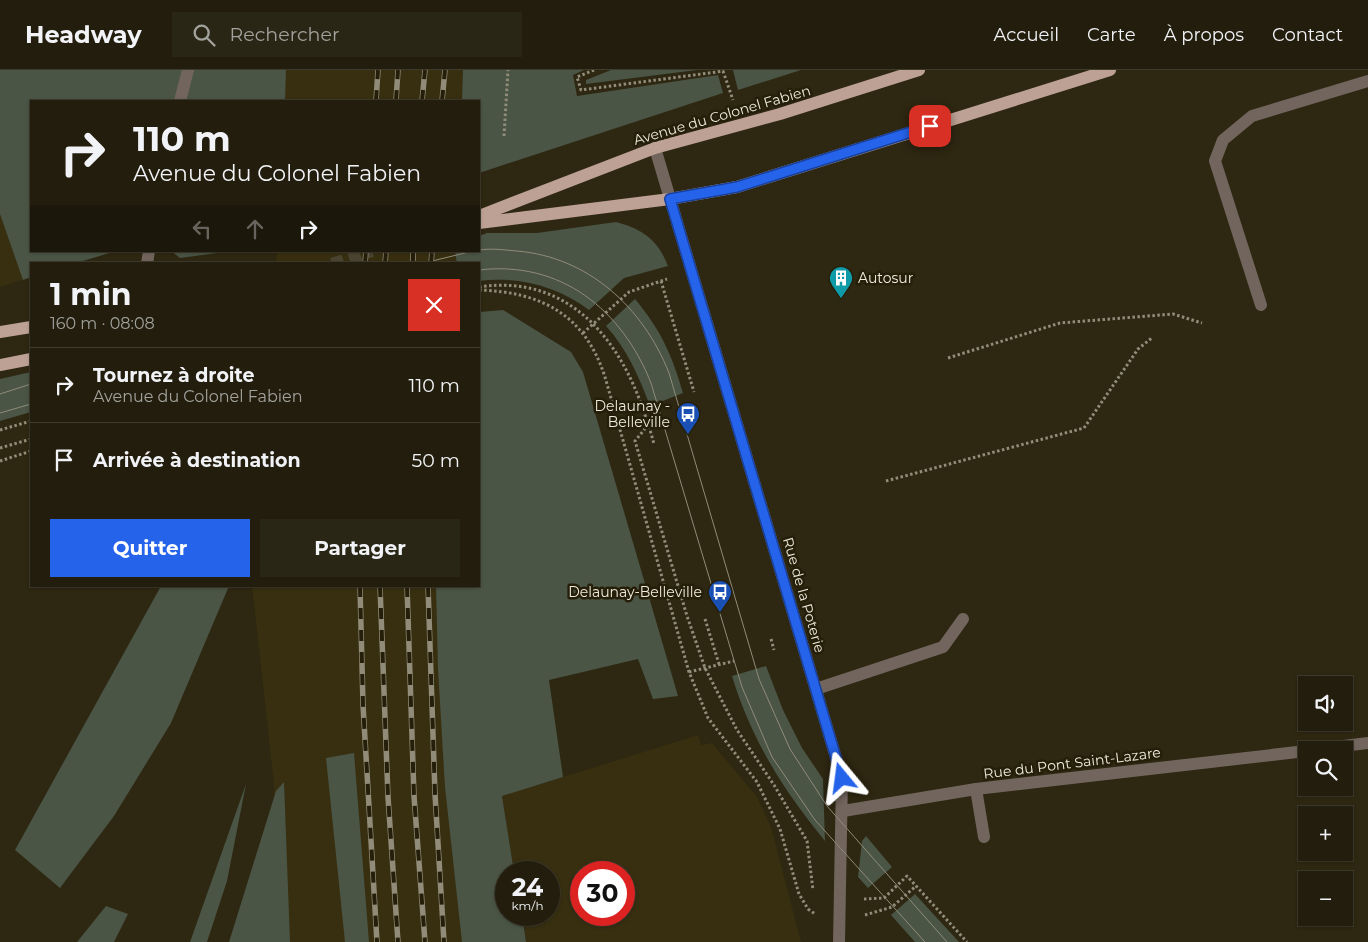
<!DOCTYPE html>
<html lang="fr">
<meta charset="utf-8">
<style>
:root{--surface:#221d0d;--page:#2a2616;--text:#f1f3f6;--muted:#a2a29d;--line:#3f3b2e;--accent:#2563eb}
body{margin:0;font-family:Montserrat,sans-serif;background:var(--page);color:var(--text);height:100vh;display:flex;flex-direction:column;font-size:19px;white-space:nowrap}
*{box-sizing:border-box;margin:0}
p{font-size:16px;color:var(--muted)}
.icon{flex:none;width:28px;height:28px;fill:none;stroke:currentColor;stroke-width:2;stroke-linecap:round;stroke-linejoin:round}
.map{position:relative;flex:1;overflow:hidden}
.drawer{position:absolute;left:30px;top:192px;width:450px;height:325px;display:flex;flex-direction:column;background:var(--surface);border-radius:0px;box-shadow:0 1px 4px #0004,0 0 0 1px var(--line)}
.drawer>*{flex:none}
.banner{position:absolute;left:30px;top:30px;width:450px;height:152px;border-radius:0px;box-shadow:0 1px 4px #0004,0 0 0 1px var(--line);background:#221d0d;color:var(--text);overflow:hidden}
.tools{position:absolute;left:1298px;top:606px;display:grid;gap:10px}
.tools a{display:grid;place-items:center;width:55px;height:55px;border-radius:0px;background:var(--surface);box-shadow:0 1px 4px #0004,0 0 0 1px var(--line);font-size:25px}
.speed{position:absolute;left:495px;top:791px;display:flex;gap:10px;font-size:25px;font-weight:700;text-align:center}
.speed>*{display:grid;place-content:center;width:65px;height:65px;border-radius:50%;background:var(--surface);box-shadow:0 1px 4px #0004,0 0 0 1px var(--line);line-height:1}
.speed small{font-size:12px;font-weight:400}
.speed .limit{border:8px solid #d22;background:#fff;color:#111}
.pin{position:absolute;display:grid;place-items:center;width:42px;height:42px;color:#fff;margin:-21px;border-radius:10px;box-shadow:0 2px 8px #0006}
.me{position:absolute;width:55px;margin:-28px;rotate:344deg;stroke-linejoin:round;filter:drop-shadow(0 0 4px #0008)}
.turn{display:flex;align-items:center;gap:18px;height:105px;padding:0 20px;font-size:22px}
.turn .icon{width:65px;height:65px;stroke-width:2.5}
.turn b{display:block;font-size:35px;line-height:42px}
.lanes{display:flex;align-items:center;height:48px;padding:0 20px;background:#0003;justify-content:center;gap:25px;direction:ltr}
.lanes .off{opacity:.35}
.round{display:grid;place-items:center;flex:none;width:52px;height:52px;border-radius:0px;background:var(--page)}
.summary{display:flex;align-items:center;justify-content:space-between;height:85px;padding:0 20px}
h1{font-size:30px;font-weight:700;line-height:38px}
.button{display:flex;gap:10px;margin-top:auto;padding:10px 20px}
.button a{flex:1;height:58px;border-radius:0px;background:var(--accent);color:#fff;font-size:20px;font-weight:700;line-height:58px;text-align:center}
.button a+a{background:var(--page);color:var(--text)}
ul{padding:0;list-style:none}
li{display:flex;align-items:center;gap:15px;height:75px;padding:0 20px;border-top:1px solid var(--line)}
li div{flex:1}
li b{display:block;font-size:19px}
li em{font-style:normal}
header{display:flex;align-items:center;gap:30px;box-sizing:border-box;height:70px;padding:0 25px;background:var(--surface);border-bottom:1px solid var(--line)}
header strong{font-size:24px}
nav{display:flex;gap:28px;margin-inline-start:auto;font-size:18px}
.search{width:350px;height:45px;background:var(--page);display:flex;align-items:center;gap:12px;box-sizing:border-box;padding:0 18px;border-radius:0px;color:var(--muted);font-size:19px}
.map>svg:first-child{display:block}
</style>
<header>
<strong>Headway</strong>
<div class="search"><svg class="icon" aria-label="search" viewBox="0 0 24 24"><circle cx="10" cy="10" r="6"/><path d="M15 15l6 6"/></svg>Rechercher</div>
<nav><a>Accueil</a><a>Carte</a><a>À propos</a><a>Contact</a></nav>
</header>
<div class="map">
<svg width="1368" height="872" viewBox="0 0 1368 872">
<rect width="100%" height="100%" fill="#2e2711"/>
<!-- built -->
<path fill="#382f11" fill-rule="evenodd" d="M285 0H472L467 31H283Z
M0 93 31 194V207L0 217Z
M277 181H455L457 194H276Z
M252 516H450L469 872H275L274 715Z
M698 665 701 675 712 673 757 727 771 757 801 872H526L522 845H549V802H514L502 726ZM581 802H624V845H581Z"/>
<!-- green -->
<path fill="#4a5545" d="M0 0H286L285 31H31V181H116L73 194H31V207L23 210 0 144Z
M463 0H584L573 5 577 26 718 5 723 23 479 103V31H462Z
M611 0H697L586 14V10Z
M733 0H801L738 20Z
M616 152C643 159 658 170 668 196L624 208 589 240C557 216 518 206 479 211V194H457L455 181H479V166L487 163H537Z
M171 181H232L180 188Z
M635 229C661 260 672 285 683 323L650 336C639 307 627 279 606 256Z
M503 240 571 282 583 302 678 626 653 629 638 589 549 610 563 707 502 726 514 802H506V845H522L526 872H462L445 717 438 599 436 516H479V242Z
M31 302V342L0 351V309Z
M161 516H229L171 653 114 746 60 818 15 780Z
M766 596 783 640 802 678 823 709 825 771C783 720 751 669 732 606Z
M354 683 369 872H345L326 688Z
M284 712 290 872H229L276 721Z
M246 714 227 811 207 872H190Z
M866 766 892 797 868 818 858 807 862 771Z
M915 824 959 872H915L891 845Z
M106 836 128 844 114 872H77Z"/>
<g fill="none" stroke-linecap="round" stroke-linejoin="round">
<!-- primary-tunnel -->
<path stroke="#4b4430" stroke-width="12" stroke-dasharray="12 6" stroke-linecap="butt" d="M332 194 372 181"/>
<!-- path -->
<path stroke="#928d7b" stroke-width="3" stroke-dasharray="2.5 2.5" stroke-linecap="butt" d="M594 0 577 7 581 20 724 1
M723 1 733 30
M504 66 508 0
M661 211 694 322
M479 217C572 203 625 275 648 355L635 371 687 546 705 598 737 660 774 715 807 771 813 820
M479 220C542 222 585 245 605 307L689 602 708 648 757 712 780 759 799 824 808 839 815 844
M583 263 629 222 667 209
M948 288 1060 253 1173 244 1202 253
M649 356 654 374
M0 360 31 351
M0 378 31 369
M0 391 31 381
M886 411 1084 358 1138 279 1153 267
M705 549 719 594
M771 569 774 580
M689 602 734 591
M864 829 884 828 907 806 967 872
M865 845 892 837 916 816"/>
<!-- service -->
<path stroke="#72655e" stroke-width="12" d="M180 31 188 0
M147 194 149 181
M1261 235 1215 91 1223 70 1252 46 1368 11
M816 619 943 577 963 549
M976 719 984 767"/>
<!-- minor -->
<path stroke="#72655e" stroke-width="12" d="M655 78 842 708 839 872
M1311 680 1368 673
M843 741 976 719 1306 681"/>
<!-- primary -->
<path stroke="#bda194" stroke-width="12" d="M479 146 655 78 780 44 919 0
M479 153 670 129 737 117 1110 0
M0 262 31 257
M0 295 31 289"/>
<!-- tram -->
<path stroke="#918b79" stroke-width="1" d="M479 180C492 178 504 180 517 181 588 187 643 237 669 303L759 609 790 679 827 736 947 872
M420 194 473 181
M479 200C561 190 622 240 651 313L742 617 772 687 815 750 925 872
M0 324 31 314
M0 343 31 334"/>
<!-- rail casing -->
<g stroke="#918b79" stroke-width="5.5">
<path id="rail" d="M376 31 378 0
M396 31 398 0
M422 31 425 0
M442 31 445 0
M365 194 366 181
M385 194 386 181
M413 194V181
M431 194 432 181
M360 516 363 635 377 872
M380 516 388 727 398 872
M407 516 414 726 425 872
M428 516 435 724 444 872"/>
</g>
<!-- rail -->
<use href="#rail" stroke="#251e08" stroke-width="4" stroke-dasharray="11" stroke-linecap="butt"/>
</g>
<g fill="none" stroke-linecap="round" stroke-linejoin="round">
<!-- route casing -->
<g stroke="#184099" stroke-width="12">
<path id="route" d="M842 708 670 129 737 117 930 56"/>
</g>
<!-- route -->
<use href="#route" stroke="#2563eb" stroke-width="9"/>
</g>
<!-- icons -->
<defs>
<g id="building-pin" transform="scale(1.25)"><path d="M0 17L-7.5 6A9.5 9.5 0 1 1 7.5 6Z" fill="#0f9aa8" stroke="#251e08"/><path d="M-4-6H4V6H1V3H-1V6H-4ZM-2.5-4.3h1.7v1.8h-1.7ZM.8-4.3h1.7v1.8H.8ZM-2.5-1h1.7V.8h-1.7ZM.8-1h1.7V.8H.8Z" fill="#fff"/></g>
<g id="bus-pin" transform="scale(1.25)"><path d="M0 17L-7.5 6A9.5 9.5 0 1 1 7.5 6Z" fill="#1a4fb4" stroke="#251e08"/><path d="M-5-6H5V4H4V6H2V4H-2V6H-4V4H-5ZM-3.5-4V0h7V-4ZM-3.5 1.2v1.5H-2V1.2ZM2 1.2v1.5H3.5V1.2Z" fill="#fff"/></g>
</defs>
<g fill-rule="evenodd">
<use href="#building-pin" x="841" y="208"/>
<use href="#bus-pin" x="688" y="344"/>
<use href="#bus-pin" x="720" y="522"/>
</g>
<g text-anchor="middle" stroke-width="5" stroke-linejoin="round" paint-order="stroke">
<!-- street labels -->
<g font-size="14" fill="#efebdd" stroke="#251e08">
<text transform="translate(722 45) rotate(-16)" y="5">Avenue du Colonel Fabien</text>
<text transform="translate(804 525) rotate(74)" y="5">Rue de la Poterie</text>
<text transform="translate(1072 693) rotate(-7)" y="5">Rue du Pont Saint-Lazare</text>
</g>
<!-- poi labels -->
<g font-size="14" fill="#efebdd" stroke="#251e08" text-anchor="end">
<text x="858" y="213" text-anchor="start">Autosur</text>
<text x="670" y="341">Delaunay -<tspan x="670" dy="16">Belleville</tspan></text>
<text x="702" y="527">Delaunay-Belleville</text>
</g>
</g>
</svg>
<div class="tools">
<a><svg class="icon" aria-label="sound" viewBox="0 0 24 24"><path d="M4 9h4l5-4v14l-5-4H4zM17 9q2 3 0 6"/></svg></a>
<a><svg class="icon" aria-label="search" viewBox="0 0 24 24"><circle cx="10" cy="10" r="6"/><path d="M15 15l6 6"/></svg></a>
<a>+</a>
<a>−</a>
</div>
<div class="speed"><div>24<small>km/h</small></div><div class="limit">30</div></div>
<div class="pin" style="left:930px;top:56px;background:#d93025"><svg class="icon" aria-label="arrive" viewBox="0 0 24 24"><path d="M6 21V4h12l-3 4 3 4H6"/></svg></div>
<svg class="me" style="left:842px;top:708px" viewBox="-20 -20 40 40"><path d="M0-17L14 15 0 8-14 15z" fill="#2563eb" stroke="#fff" stroke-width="4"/></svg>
<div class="banner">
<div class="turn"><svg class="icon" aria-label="right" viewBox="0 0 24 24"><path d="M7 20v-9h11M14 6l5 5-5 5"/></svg><div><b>110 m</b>Avenue du Colonel Fabien</div></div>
<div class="lanes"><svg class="icon off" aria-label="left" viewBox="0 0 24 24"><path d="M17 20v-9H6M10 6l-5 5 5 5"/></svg><svg class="icon off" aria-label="ahead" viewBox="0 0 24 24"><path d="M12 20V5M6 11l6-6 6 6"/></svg><svg class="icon" aria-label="right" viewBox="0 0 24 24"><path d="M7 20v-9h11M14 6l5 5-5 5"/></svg></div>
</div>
<section class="drawer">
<div class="summary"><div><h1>1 min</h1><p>160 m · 08:08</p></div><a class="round" style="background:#d93025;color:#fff"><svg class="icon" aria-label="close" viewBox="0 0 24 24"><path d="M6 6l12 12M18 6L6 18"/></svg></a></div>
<ul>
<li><svg class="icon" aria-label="right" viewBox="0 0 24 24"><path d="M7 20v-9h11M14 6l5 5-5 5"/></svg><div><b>Tournez à droite</b><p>Avenue du Colonel Fabien</p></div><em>110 m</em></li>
<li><svg class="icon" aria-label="arrive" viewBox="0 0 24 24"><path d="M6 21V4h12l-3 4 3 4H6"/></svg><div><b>Arrivée à destination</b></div><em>50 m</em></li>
</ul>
<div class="button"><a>Quitter</a><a>Partager</a></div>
</section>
</div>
